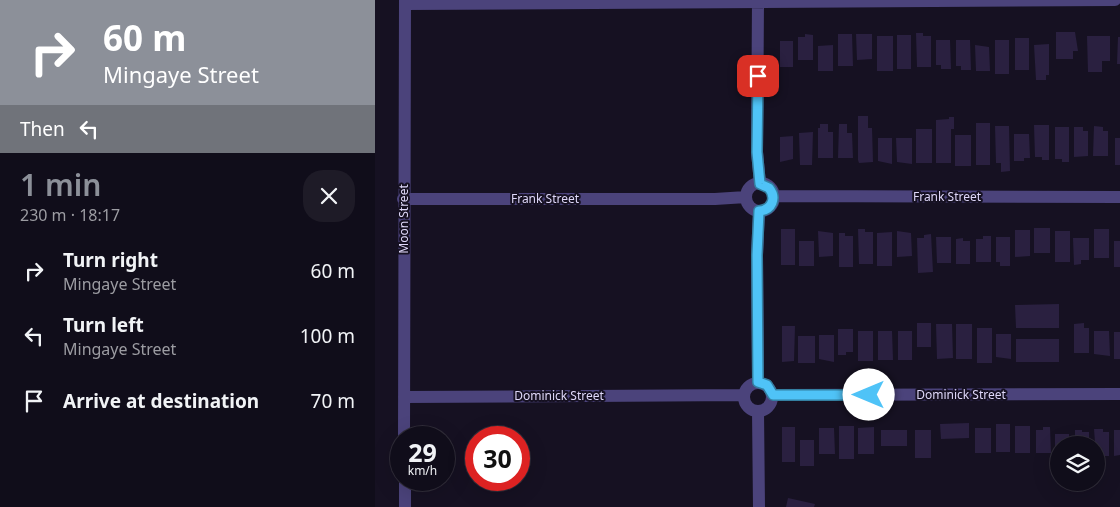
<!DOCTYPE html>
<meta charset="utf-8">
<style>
:root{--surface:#100d1a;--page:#1e1b27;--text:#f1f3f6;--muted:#9c9ca2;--line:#302d39;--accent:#8c9099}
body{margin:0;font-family:"Noto Sans",sans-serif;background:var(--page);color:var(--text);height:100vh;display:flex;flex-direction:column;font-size:19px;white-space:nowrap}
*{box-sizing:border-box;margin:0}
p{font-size:16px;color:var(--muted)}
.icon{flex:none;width:28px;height:28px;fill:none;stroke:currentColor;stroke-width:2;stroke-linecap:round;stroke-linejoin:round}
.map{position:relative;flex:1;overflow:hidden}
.sheet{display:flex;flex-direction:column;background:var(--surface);width:375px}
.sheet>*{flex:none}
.guide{background:#8c9099;color:#fff;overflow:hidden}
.fabs{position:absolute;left:675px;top:436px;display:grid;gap:10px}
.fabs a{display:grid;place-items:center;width:55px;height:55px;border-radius:50%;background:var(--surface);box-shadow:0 5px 20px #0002,0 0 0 1px var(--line);font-size:25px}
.speed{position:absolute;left:15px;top:426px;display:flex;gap:10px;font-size:25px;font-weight:700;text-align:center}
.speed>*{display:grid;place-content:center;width:65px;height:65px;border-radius:50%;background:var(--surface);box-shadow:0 5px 20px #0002,0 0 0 1px var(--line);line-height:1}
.speed small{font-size:12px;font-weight:400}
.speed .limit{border:8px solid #d22;background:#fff;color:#111}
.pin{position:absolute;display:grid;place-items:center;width:42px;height:42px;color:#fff;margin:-21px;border-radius:10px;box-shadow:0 2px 8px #0006}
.me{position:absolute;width:55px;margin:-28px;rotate:270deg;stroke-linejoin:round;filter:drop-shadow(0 0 4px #0008)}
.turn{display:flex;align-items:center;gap:18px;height:105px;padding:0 20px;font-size:22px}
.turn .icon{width:65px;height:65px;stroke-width:2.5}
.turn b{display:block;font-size:35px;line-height:42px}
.then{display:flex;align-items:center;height:48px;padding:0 20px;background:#0003;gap:10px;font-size:19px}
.round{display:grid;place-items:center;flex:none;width:52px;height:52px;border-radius:20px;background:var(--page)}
.headline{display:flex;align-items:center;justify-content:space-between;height:85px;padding:0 20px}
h1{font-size:30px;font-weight:600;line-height:38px;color:var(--accent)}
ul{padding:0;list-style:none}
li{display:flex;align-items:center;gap:15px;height:65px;padding:0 20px}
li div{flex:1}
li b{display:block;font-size:19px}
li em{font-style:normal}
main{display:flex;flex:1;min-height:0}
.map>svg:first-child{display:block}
</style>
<main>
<section class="sheet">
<div class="guide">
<div class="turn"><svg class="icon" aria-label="right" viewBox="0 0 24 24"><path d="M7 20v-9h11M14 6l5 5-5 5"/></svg><div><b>60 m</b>Mingaye Street</div></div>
<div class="then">Then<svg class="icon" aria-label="left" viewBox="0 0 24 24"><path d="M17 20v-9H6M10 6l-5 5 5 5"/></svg></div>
</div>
<div class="headline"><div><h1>1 min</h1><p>230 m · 18:17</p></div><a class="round"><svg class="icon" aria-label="close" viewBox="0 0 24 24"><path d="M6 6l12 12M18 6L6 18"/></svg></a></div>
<ul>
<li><svg class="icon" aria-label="right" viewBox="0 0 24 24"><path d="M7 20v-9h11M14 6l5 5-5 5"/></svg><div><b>Turn right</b><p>Mingaye Street</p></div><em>60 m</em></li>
<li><svg class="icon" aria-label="left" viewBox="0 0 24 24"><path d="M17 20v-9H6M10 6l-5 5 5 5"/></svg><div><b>Turn left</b><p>Mingaye Street</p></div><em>100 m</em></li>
<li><svg class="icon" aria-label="arrive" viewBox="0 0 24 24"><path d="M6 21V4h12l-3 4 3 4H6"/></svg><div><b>Arrive at destination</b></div><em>70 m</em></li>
</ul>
</section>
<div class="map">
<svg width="745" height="507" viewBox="0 0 745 507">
<rect width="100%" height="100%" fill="#161122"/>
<!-- building -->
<path fill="#2a2040" d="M681 32H700L703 51H698V59H681Z
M541 33H548V36H556V67H542Z
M430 34 438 35V60H423V37H430Z
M463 34H477L478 66H463Z
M481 34H497V59L482 60Z
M522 35H536V69H522Z
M502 36H518V71H502Z
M712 36H735V61H727V72H713Z
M743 37H745V64H742Z
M640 38H654V70H640Z
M561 40H575L576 69H566V65H561Z
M581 40H595L596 70H586V66H581Z
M620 40H634V74H620Z
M405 41H418V67H405Z
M674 44V75H671V80H661L659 45Z
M458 45V71H443V46Z
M600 45 614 47 615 71H601Z
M483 116H493V128H497L498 162 484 163 483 160Z
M574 117H579V129H576V163H561V120L574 119Z
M601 123H615V165H601Z
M445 124H453V132H458V158H443V128H445Z
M464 124H472V133H477L478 158H463Z
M659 125H674V160H667V157H660Z
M620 126H634L635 171 626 172V163H621Z
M719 126 728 127V131H733V156H718Z
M680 127H694V162H687V159H680Z
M699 127H708V131H713V156L699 157Z
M541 129H557V163H541Z
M438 132 437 165H425L424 133Z
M639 134H654L655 158H649V161H639Z
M580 135H596V166H580Z
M418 136V159L405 162V137Z
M503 138H517V164L503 161Z
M521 138H537V164L522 162Z
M740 138H745V165H740Z
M659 228H675V253H659Z
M406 229H420V265H406Z
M483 229H490V232H498V264H484Z
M719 229H734V258H719Z
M640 230H655V256L640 257Z
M443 231 458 233V256L444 257Z
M522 231 536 233 537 256 522 257Z
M680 231H695V262H680Z
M517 232V266H502V233Z
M464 233H470V236H478V267H464Z
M556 234 558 272 543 273 542 238H549V235Z
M608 236H616V262H601V239H608Z
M561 237H576V263H562Z
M621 237H635V266H625V262H621Z
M588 238V241H595V264H581V239Z
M698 238H714V260H706V264L699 265Z
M424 241H439V266H424Z
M739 241H745V267H739Z
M684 304V328H641L640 305Z
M542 323H556V347H542Z
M709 323V328H714V353H699V324Z
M561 324H577L578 358 562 359Z
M581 324H597V359H581Z
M407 326H420L419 361 407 362Z
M602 328H617V363H602Z
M463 329H478V352H471V355H463Z
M483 331H498V361H483Z
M503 331H517L518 360H503Z
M523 331H537V360H523Z
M719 331H734L735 356 719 354Z
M739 332H745V359H739Z
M621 334H636V359L621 357Z
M444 335H459V362L444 359Z
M423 336H440V363H423Z
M641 339H684V362H641Z
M594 423V438L566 439 565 424Z
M621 424H635V452H621Z
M464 426H479V459H464Z
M640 426H655V453H640Z
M407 427H420V462H407Z
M499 427V454H483V428Z
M668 427H675L676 453H661V430H668Z
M444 428H459L460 454H444Z
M600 428H616V453H600Z
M719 429H728V432H734V456H721Z
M506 430H532V446H506Z
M540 430H556V458H540Z
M700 430H707V432H714V445H700Z
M739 430H745V455L739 456Z
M680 434H694V445H684V460H680Z
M425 440H439V466H425Z
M413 498 440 504 439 507H411Z"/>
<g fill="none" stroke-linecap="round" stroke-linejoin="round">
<!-- minor -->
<path stroke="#4b437b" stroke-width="12" d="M383 0 382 152 385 183
M30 4 740 0
M371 197a14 14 0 1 1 28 0a14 14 0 1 1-28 0Z
M399 196 745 197
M28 199H340L371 197
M383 382 382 255 384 211
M369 397a14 14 0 1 1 28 0a14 14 0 1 1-28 0Z
M398 395 745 394
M29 397 369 395
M383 411 384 507
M29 438 30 0
M30 480V507"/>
</g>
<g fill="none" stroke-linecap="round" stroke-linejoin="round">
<!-- route casing -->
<g stroke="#337fa1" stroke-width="12">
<path id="route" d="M383 76 382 152 385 184 394 188C402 198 397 210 384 211L382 255 383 382 392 385 398 395H494"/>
</g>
<!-- route -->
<use href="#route" stroke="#4fc3f7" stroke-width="9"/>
</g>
<g text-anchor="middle" stroke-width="4" stroke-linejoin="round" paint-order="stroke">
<!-- street labels -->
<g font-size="12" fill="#dfd8f9" stroke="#161122">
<text x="572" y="201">Frank Street</text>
<text x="170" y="203">Frank Street</text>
<text transform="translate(29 219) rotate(-90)" y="4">Moon Street</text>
<text x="586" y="399">Dominick Street</text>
<text x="184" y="400">Dominick Street</text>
</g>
</g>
</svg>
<div class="fabs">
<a><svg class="icon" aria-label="layers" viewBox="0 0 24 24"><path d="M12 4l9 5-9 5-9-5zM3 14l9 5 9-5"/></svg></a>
</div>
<div class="speed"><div>29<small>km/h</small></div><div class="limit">30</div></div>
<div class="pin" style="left:383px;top:76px;background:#d93025"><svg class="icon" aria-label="arrive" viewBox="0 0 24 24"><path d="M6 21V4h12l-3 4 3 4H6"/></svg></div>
<svg class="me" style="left:494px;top:395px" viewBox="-20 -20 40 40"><circle r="19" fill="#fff"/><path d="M0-13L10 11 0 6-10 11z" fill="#4fc3f7"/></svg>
</div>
</main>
